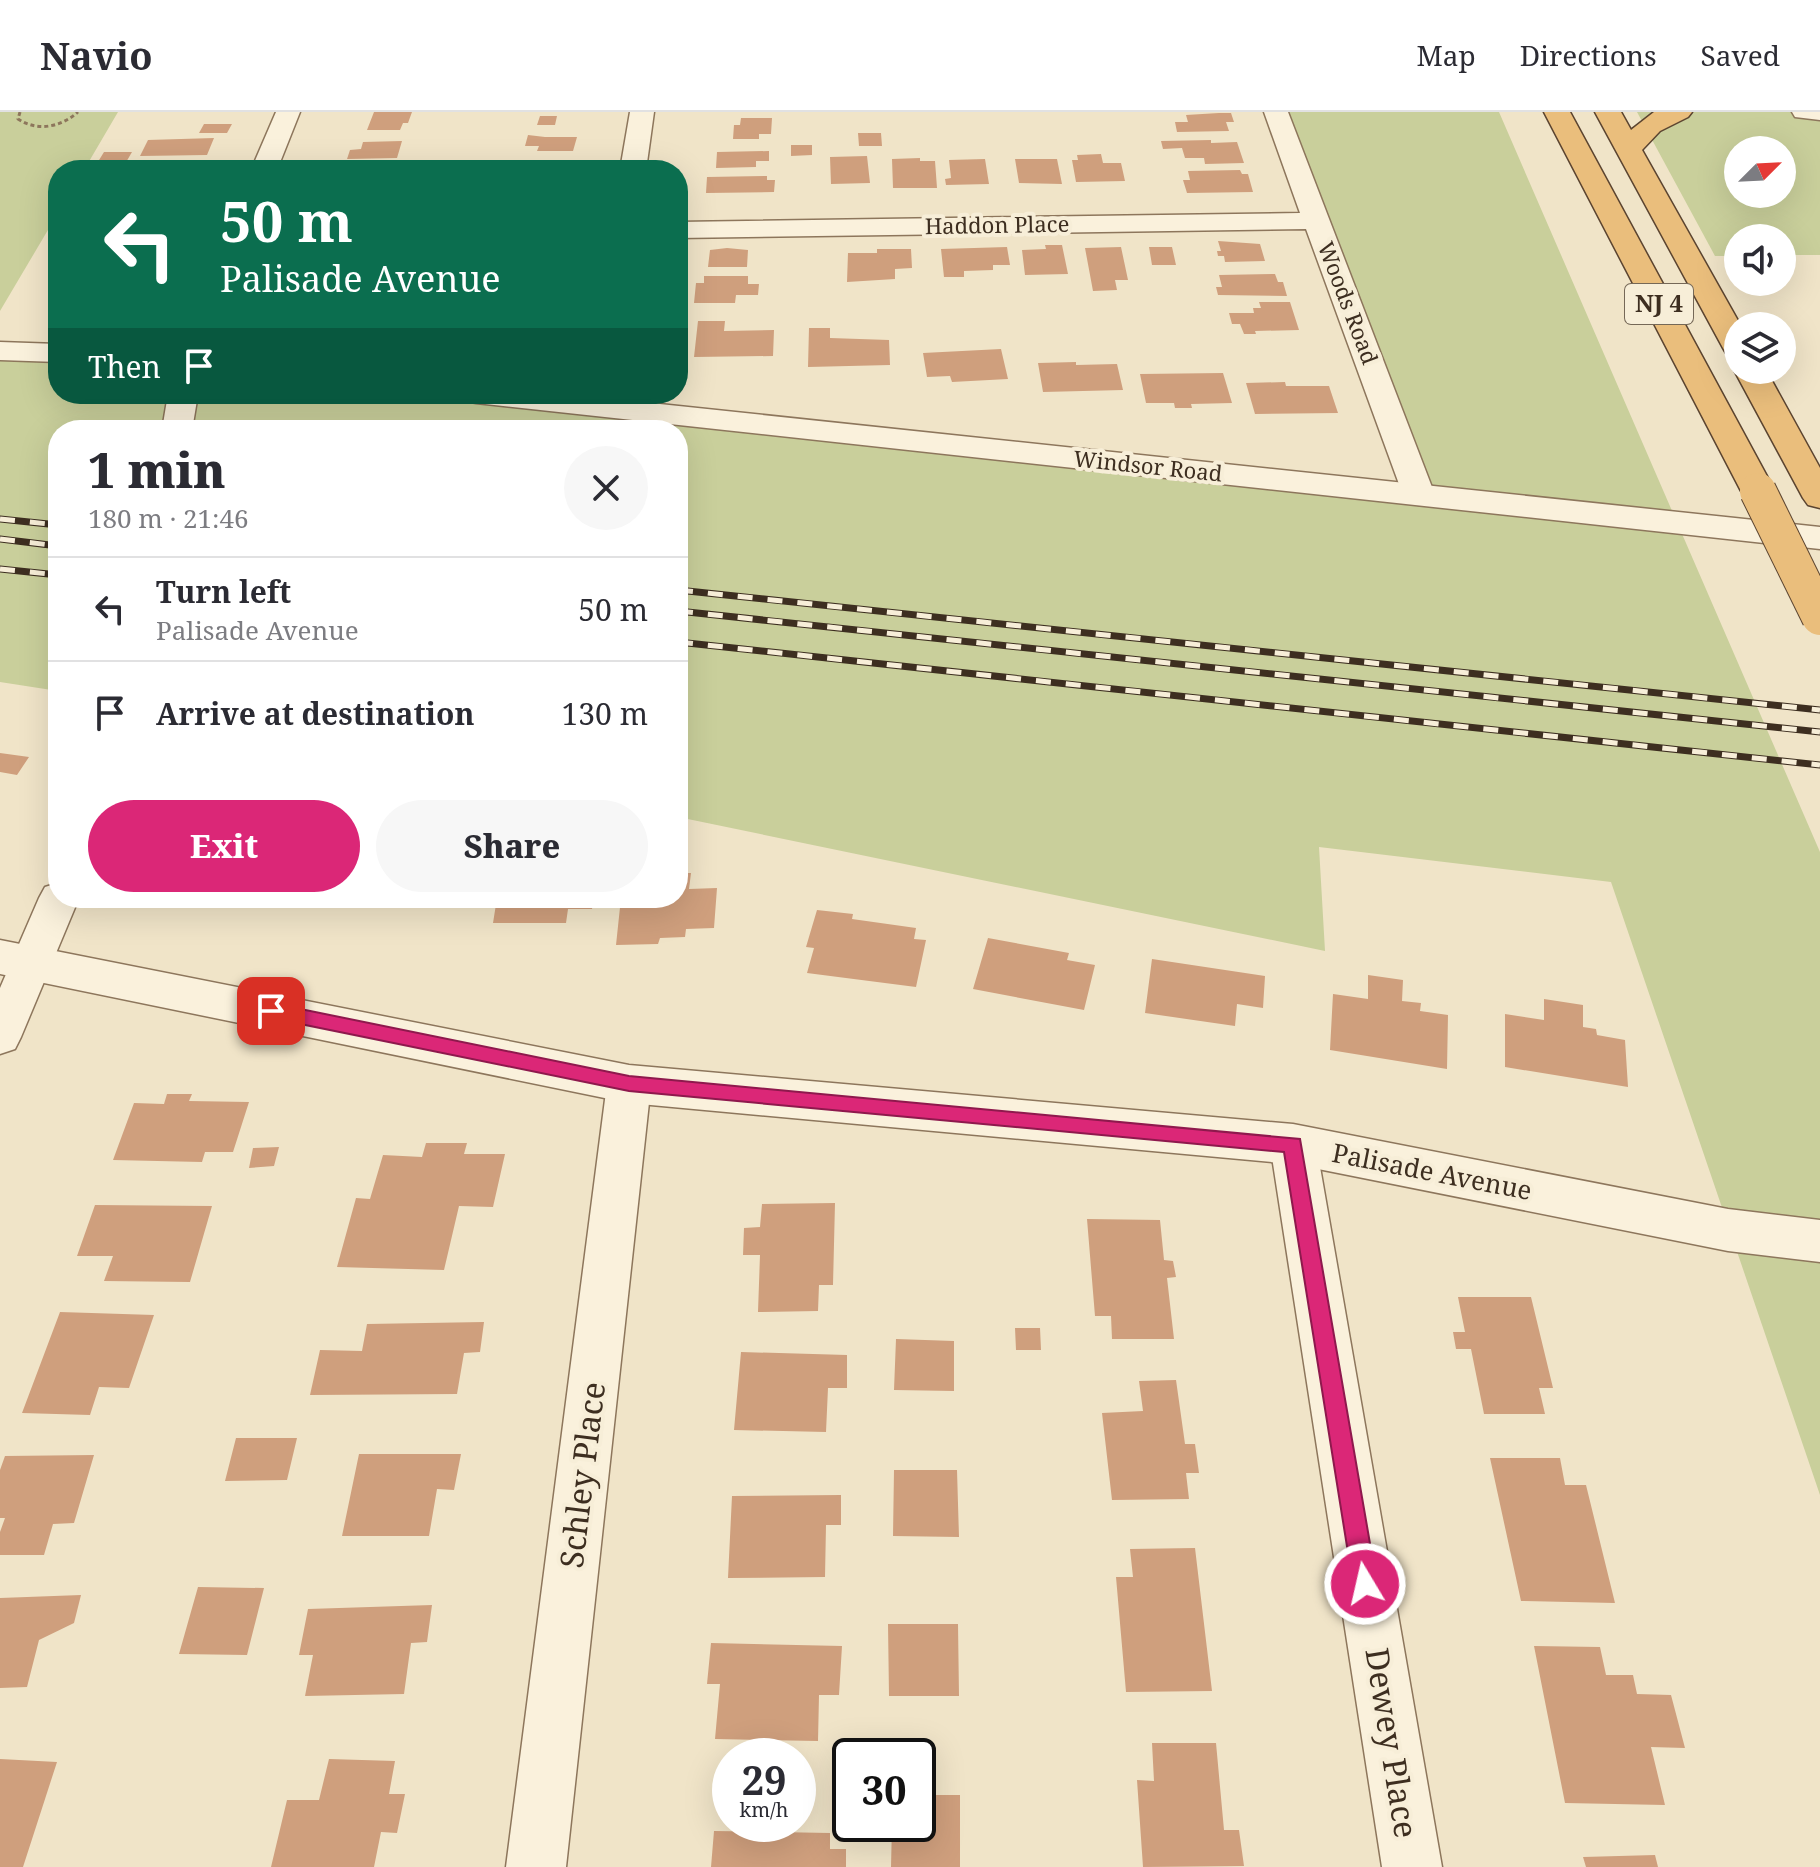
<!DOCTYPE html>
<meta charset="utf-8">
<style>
:root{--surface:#fff;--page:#f7f7f7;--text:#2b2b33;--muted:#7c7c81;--line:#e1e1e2;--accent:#db2777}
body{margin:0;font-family:"Noto Serif",serif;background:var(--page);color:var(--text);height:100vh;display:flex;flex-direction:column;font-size:30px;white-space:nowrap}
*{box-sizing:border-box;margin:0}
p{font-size:26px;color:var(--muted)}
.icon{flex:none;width:44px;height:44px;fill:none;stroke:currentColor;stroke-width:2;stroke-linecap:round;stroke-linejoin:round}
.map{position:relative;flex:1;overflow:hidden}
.side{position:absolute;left:48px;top:308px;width:640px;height:488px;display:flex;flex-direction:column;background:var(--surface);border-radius:32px;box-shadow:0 8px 32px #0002}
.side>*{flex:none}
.hud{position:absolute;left:48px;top:48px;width:640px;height:244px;border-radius:32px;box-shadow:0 8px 32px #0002;background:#0b6e4f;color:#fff;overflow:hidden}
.needle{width:52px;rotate:66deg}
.fabs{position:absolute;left:1724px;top:24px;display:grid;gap:16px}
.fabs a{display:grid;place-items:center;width:72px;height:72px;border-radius:50%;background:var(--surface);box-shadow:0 8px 32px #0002;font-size:40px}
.speed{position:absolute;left:712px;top:1626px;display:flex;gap:16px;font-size:40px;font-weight:700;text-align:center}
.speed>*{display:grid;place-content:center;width:104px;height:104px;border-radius:50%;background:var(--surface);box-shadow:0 8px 32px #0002;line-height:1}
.speed small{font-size:20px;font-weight:400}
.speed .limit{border:4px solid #111;border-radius:12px;background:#fff;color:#111}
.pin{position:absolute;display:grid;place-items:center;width:68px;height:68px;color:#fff;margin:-34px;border-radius:16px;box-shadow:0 4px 12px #0006}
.me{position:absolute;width:88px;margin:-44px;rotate:351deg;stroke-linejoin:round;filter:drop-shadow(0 0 6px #0008)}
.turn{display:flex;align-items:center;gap:28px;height:168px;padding:0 40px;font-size:36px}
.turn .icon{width:104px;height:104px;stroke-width:2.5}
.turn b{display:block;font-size:56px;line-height:68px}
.then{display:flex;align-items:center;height:76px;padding:0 40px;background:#0003;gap:16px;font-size:30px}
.round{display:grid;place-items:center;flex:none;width:84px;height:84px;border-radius:42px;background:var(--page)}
.overview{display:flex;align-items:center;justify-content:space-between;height:136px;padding:0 40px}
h1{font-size:48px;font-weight:800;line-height:60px}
.action{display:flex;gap:16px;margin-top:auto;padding:16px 40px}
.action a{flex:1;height:92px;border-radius:48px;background:var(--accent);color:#fff;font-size:32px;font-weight:800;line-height:92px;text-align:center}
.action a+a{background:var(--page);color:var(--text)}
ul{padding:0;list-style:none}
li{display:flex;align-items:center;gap:24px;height:104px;padding:0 40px;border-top:2px solid var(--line)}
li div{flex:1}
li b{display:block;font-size:30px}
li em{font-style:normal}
header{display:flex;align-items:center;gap:48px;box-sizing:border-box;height:112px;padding:0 40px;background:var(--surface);border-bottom:2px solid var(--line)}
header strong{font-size:38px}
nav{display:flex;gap:44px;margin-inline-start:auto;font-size:28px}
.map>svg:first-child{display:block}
</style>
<header>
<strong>Navio</strong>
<nav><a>Map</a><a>Directions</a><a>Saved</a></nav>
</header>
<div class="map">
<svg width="1820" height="1755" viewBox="0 0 1820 1755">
<rect width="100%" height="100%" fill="#f0e4c8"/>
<!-- green -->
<path fill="#c9cf9b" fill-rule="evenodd" d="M0 0H118L84 58H58V101L0 199Z
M1276 0H1499L1820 740V1383L1611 770 1319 735 1325 839 678 705V318H58V579L0 570V239L58 241V282H476L1418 382Z
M1637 0H1820V143H1782V126H1738V144H1715ZM1738 38H1782V82H1738Z"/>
<!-- building -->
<path fill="#cf9f7d" d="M374 0H412L408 11H403L400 18H367Z
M1219 1H1231L1234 10H1226L1229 19 1177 20 1175 10H1188L1186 3Z
M540 4H557L555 13H537Z
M741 6H772L771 22H759V27H733L734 13H740Z
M204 12H232L227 21H199Z
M858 21H881L882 34H859Z
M528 23 545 25H577L573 39H537L539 34H525Z
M214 26 207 43 140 44 148 28Z
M1211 28V31L1237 30 1244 51 1205 52 1204 46H1185L1182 36 1163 37 1161 29Z
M402 29 397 46 347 47 350 38 361 37 363 30Z
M791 33H812V43L791 44Z
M769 39V49H756V55L716 56 717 40Z
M104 40H132L125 52 96 53Z
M1101 42 1103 51H1121L1125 69 1076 70 1072 48H1078L1077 43Z
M867 44 870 71 831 72 830 45Z
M920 46V49H935L937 76H893L892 47Z
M985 47 989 72 946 73 945 67 951 66 949 48Z
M1015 47H1057L1062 72 1019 71Z
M1240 58 1242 62H1248L1253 80 1187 81 1183 68H1190L1188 59Z
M767 64V68H775L774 80 706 81 707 65Z
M1218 129 1260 132 1265 149 1225 150 1224 144H1218L1217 139H1221Z
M1045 133H1062L1068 162 1025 163 1022 138 1046 137Z
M1007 135 1010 153H993V158L964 159V165H944L941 137Z
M1121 135 1128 168H1115L1117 178 1093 179 1085 136Z
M1149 135H1172L1176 153H1152Z
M727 136 748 138 747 155H708L710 138Z
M877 137H911L912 156 895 157V167L847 170 848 141H877Z
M1275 162 1278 170H1283L1287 184 1218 183 1216 175H1222L1219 163Z
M704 164H748V172H759L758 183H736L735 191H694L696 171H704Z
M1259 190H1290L1299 218 1255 219 1256 222H1244L1240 212H1232L1229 201H1254L1253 196H1261Z
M698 209H725L724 219 774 218 773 244 694 245Z
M809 216H830V226L889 228 890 253 808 255Z
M1001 237 1008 267 952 270 950 264 927 265 923 241Z
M1076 250V253L1117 252 1123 278 1043 280 1038 251Z
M1223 261 1232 291 1191 292 1192 296H1175L1174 291H1146L1140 262Z
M1285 270 1286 274H1329L1338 301 1255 302 1246 271Z
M0 641 29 645 17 663 0 660Z
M678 761H691L689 777 717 776 714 816 686 817 685 825 660 826 658 832 616 833 621 786H678Z
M387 786H452L450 793 385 795Z
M497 786H594L592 797H568L566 811H493Z
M817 798 853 802 852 807 916 816 914 827 926 828 916 875 807 861 814 836 806 835Z
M988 826 1069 841 1067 848 1095 853 1084 898 973 877Z
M1152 847 1265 864 1263 896 1237 892 1235 914 1145 901Z
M1368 863 1403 868 1402 889 1421 891 1420 899 1448 903 1447 957 1330 938 1333 882 1368 887Z
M1544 887 1583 893V915L1596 917 1597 923 1625 928 1628 975 1505 955V902L1544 908Z
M167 982H192L189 989 249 990 233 1040H205L202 1050 113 1048 134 991 164 992Z
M426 1031H467L464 1042H505L493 1095 459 1094 444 1158 337 1155 356 1086 370 1087 383 1043 422 1045Z
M279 1035 274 1054 249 1056 253 1036Z
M835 1091 833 1173H819L818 1199 758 1200 760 1143H743L744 1116 760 1115 762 1092Z
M95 1093 212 1094 190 1170 104 1169 113 1144H77Z
M1087 1107 1160 1108 1164 1148 1173 1149 1176 1165 1167 1166 1174 1227H1112L1111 1204H1095Z
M1458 1185H1531L1553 1276H1539L1545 1302H1484L1471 1237H1456L1453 1220H1465Z
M60 1200 154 1203 129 1276 99 1275 90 1303 22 1301Z
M484 1210 480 1240 464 1241 457 1282 310 1283 320 1238 362 1239 367 1212Z
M1015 1216H1040L1041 1238H1016Z
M896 1227 954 1229V1279L894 1278Z
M741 1240 847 1243V1276H828L826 1320 734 1318Z
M1176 1268 1185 1332H1195L1199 1361H1186L1189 1387 1112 1388 1102 1301 1143 1299 1139 1269Z
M236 1326H297L287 1368 225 1369Z
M359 1342H461L454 1378 437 1377 429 1424H342Z
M94 1343 74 1411 53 1412 44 1443H0V1420L5 1406H0V1358L5 1344Z
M1490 1346H1560L1565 1373H1586L1615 1491 1521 1489Z
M894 1358H957L959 1425 893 1424Z
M841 1383V1413H826L825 1465 728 1466 732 1384Z
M1195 1436 1212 1579 1126 1580 1116 1465H1133L1130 1437Z
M198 1475 264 1476 247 1543 179 1542Z
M81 1483 74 1511 39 1528 27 1575 0 1576V1486Z
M432 1493 427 1530 411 1531 404 1582 305 1584 313 1543H299L308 1497Z
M888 1512H958L959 1584H889Z
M711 1531 842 1534 839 1583H819L818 1629 715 1627 720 1572H707Z
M1534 1534 1600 1535 1606 1563H1633L1637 1582 1671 1583 1685 1636 1651 1635 1665 1693 1565 1691Z
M1152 1631H1216L1224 1718H1239L1244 1754 1143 1755 1137 1668 1154 1669Z
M0 1647 57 1650 23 1755H0Z
M329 1647 395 1649 389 1682H405L397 1721 381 1720 374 1755H271L287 1688H319Z
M918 1683H960V1755H891L892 1712H918Z
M714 1719 830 1721V1737H846V1755H711Z
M1655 1743 1658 1755H1586L1583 1745Z"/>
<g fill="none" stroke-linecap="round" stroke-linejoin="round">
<!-- minor casing -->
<g stroke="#8d765c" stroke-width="3">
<path id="minor" d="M276 0H300L277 58H251Z
M630 0H654L646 58H620Z
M1264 0H1288L1435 383 1430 390 1419 393 1408 390 1403 383 1306 117 678 126V110L1300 101Z
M1792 0H1820V8L1795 5Z
M168 282H198L192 318H162Z
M58 771V786H79L21 925 15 937 0 942V876L39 786 45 775Z
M629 954 645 959 651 972 566 1755H506L607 972 613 959Z
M1293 1013 1309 1019 1316 1032 1442 1755H1382L1270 1032 1277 1019Z"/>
</g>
<!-- tertiary casing -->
<g stroke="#8d765c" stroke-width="3">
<path id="tertiary" d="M0 230 58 232V250L0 248Z
M460 282H565L1820 415V437L476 291 465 289Z
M0 828 629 953 1293 1012 1728 1097 1820 1108V1150L1728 1139 1293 1052 629 991 0 862Z"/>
</g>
<!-- trunk casing -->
<g stroke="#5b4430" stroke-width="3">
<path id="trunk" d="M1544 0H1570L1775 379 1770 386 1758 389 1746 386 1741 379Z
M1595 0H1621L1631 18 1654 0H1692L1688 5 1660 19 1642 38 1741 214H1738V245L1727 243 1723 236Z
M1738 253V258H1766L1820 356V396L1808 393 1803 386 1734 258Z"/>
</g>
<!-- path -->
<path stroke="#8d765c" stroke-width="3" stroke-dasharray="4 3" stroke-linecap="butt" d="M20 0 18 7C38 20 61 15 78 0"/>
<!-- minor -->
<use href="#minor" fill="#faf1dc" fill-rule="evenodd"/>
<!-- tertiary -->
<use href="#tertiary" fill="#faf1dc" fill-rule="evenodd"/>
<!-- trunk -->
<use href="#trunk" fill="#eabe7c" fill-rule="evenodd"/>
<!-- rail casing -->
<g stroke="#3d2e20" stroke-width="7">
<path id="rail" d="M0 407 58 413
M0 427 58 434
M0 457 58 463
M678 478 1820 598
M678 499 1820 620
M678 530 1820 653"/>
</g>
<!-- rail -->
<use href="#rail" stroke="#f7eed8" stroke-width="5" stroke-dasharray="15" stroke-linecap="butt"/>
<!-- trunk-bridge casing -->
<g stroke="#5b4430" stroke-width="38" stroke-linecap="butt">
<path id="trunk-bridge" d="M1758 379 1820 505"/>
</g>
<!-- trunk-bridge -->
<use href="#trunk-bridge" stroke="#eabe7c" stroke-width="36"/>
</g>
<!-- route -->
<path fill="#db2777" stroke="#8e194d" stroke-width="2" d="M271 891 629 964 1300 1027 1377 1472 1373 1481 1365 1484 1357 1481 1353 1472 1284 1040 629 979 271 906 262 899Z"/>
<g text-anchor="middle" stroke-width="8" stroke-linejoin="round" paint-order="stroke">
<!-- far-street labels -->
<g font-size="22" fill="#3d2e20" stroke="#f7eed8">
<text transform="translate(997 113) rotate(-1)" y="8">Haddon Place</text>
<text transform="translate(1348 191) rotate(69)" y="8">Woods Road</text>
<text transform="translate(1148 354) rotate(6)" y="8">Windsor Road</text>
</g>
<!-- shield labels -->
<rect fill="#f7eed8" stroke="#756857" stroke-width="2" x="1625" y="172" width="68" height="40" rx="6"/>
<g font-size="24" font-weight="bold" fill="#3d2e20">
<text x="1659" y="200">NJ 4</text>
</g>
<!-- street labels -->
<g font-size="26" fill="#3d2e20" stroke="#f7eed8">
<text transform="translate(1432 1060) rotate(11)" y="9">Palisade Avenue</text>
</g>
<!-- near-street labels -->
<g font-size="32" fill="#3d2e20" stroke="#f7eed8">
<text transform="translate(583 1363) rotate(-83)" y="11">Schley Place</text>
<text transform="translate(1391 1631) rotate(81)" y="11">Dewey Place</text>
</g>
</g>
</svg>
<div class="fabs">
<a><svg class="needle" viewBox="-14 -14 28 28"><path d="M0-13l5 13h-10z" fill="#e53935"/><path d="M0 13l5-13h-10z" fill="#7c7c81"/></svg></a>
<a><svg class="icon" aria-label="sound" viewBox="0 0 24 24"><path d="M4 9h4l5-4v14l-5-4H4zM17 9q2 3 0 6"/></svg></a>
<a><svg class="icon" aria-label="layers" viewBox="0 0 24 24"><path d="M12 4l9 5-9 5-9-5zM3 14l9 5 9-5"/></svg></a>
</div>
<div class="speed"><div>29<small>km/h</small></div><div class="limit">30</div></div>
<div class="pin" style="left:271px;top:899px;background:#d93025"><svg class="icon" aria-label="arrive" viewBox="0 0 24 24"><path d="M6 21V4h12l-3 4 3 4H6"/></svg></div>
<svg class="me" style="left:1365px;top:1472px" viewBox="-20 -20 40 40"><circle r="17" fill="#db2777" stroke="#fff" stroke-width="3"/><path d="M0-11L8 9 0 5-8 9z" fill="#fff"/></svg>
<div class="hud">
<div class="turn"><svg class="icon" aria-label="left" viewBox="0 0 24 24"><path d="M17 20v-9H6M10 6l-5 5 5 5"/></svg><div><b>50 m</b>Palisade Avenue</div></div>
<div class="then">Then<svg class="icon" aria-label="arrive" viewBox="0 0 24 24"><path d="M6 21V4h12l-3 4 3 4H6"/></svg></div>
</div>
<section class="side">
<div class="overview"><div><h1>1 min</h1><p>180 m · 21:46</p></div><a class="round"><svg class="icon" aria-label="close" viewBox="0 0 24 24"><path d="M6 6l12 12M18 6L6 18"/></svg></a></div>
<ul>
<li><svg class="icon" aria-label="left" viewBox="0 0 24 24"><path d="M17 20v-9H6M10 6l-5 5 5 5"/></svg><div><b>Turn left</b><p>Palisade Avenue</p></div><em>50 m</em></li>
<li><svg class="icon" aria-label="arrive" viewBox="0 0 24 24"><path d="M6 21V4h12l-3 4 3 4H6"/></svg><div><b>Arrive at destination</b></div><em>130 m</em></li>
</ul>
<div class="action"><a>Exit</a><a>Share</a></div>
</section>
</div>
